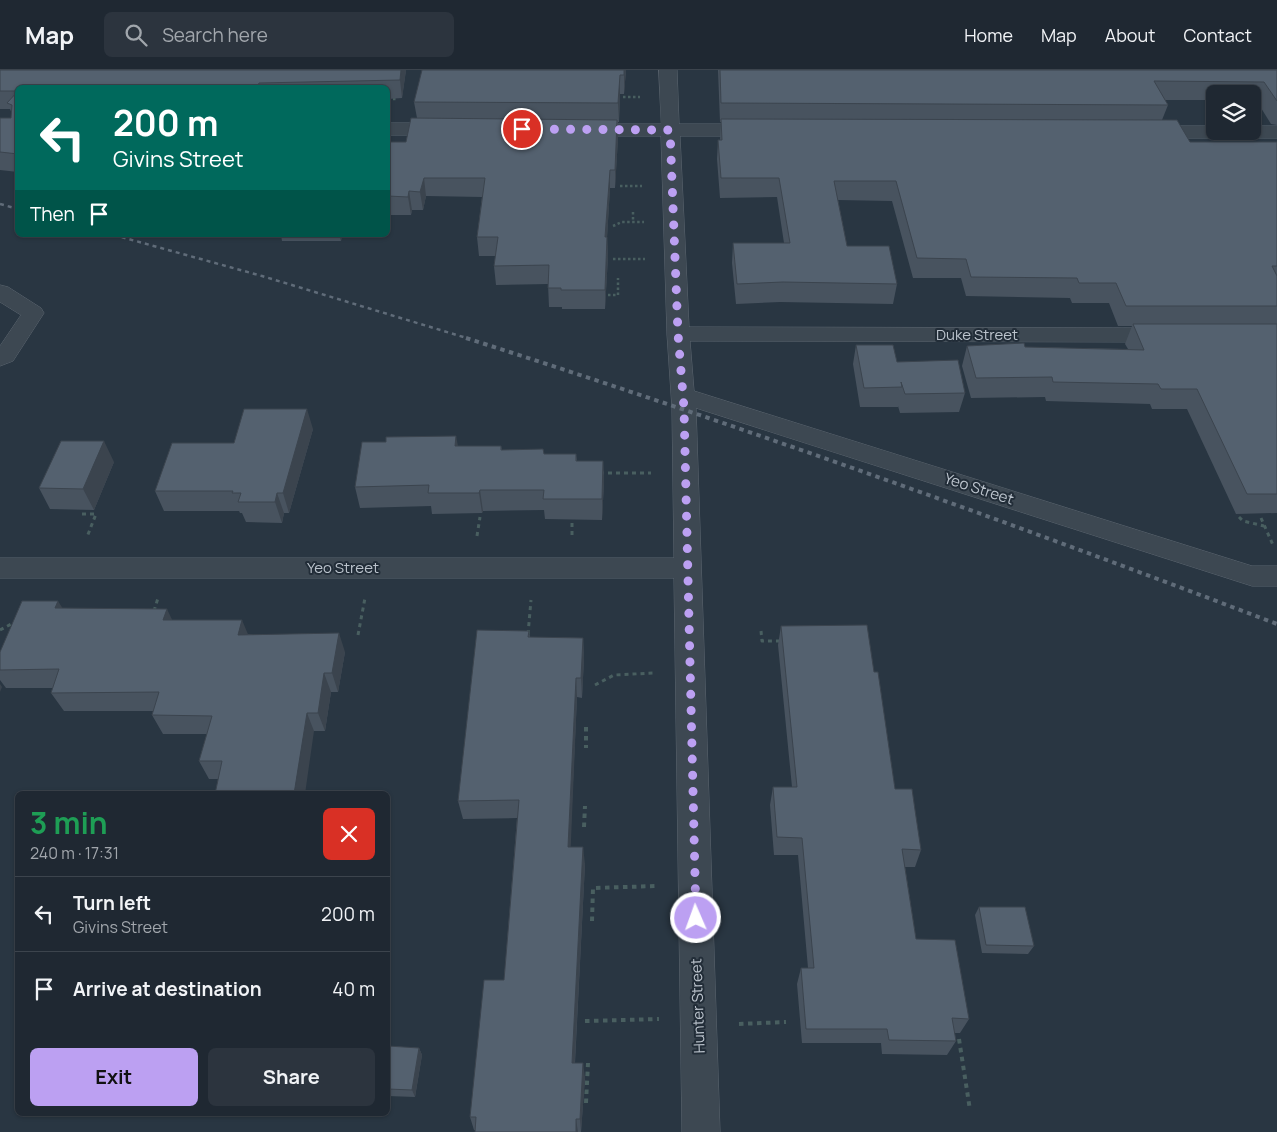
<!DOCTYPE html>
<meta charset="utf-8">
<style>
:root{--surface:#1f2832;--page:#2c343e;--text:#f1f3f6;--muted:#a1a6ac;--line:#3c444d;--accent:#bca0f2}
body{margin:0;font-family:Manrope,sans-serif;background:var(--page);color:var(--text);height:100vh;display:flex;flex-direction:column;font-size:19px;white-space:nowrap}
*{box-sizing:border-box;margin:0}
p{font-size:16px;color:var(--muted)}
.icon{flex:none;width:28px;height:28px;fill:none;stroke:currentColor;stroke-width:2;stroke-linecap:round;stroke-linejoin:round}
.map{position:relative;flex:1;overflow:hidden}
.panel{position:absolute;left:15px;top:721px;width:375px;height:325px;display:flex;flex-direction:column;background:var(--surface);border-radius:8px;box-shadow:0 1px 4px #0004,0 0 0 1px var(--line)}
.panel>*{flex:none}
.top-card{position:absolute;left:15px;top:15px;width:375px;height:152px;border-radius:8px;box-shadow:0 1px 4px #0004,0 0 0 1px var(--line);background:#00695c;color:#fff;overflow:hidden}
.controls{position:absolute;left:1206px;top:15px;display:grid;gap:10px}
.controls a{display:grid;place-items:center;width:55px;height:55px;border-radius:8px;background:var(--surface);box-shadow:0 1px 4px #0004,0 0 0 1px var(--line);font-size:25px}
.pin{position:absolute;display:grid;place-items:center;width:42px;height:42px;color:#fff;margin:-21px;border:2px solid #fff;border-radius:50%;box-shadow:0 1px 5px #0007}
.me{position:absolute;width:55px;margin:-28px;rotate:358deg;stroke-linejoin:round;filter:drop-shadow(0 0 4px #0008)}
.turn{display:flex;align-items:center;gap:18px;height:105px;padding:0 15px;font-size:22px}
.turn .icon{width:65px;height:65px;stroke-width:2.5}
.turn b{display:block;font-size:35px;line-height:42px}
.then{display:flex;align-items:center;height:48px;padding:0 15px;background:#0003;gap:10px;font-size:19px}
.round{display:grid;place-items:center;flex:none;width:52px;height:52px;border-radius:8px;background:var(--page)}
.overview{display:flex;align-items:center;justify-content:space-between;height:85px;padding:0 15px}
h1{font-size:30px;font-weight:700;line-height:38px;color:#1e9e55}
.primary-button{display:flex;gap:10px;margin-top:auto;padding:10px 15px}
.primary-button a{flex:1;height:58px;border-radius:8px;background:var(--accent);color:#111;font-size:20px;font-weight:700;line-height:58px;text-align:center}
.primary-button a+a{background:var(--page);color:var(--text)}
ul{padding:0;list-style:none}
li{display:flex;align-items:center;gap:15px;height:75px;padding:0 15px;border-top:1px solid var(--line)}
li div{flex:1}
li b{display:block;font-size:19px}
li em{font-style:normal}
header{display:flex;align-items:center;gap:30px;box-sizing:border-box;height:70px;padding:0 25px;background:var(--surface);border-bottom:1px solid var(--line)}
header strong{font-size:24px}
nav{display:flex;gap:28px;margin-inline-start:auto;font-size:18px}
.search{width:350px;height:45px;background:var(--page);display:flex;align-items:center;gap:12px;box-sizing:border-box;padding:0 18px;border-radius:8px;color:var(--muted);font-size:19px}
.map>svg:first-child{display:block}
</style>
<header>
<strong>Map</strong>
<div class="search"><svg class="icon" aria-label="search" viewBox="0 0 24 24"><circle cx="10" cy="10" r="6"/><path d="M15 15l6 6"/></svg>Search here</div>
<nav><a>Home</a><a>Map</a><a>About</a><a>Contact</a></nav>
</header>
<div class="map">
<svg width="1277" height="1062" viewBox="0 0 1277 1062">
<rect width="100%" height="100%" fill="#293642"/>
<g fill="none" stroke-linecap="round" stroke-linejoin="round">
<!-- minor casing -->
<g stroke="#5c6670" stroke-width="1">
<path id="minor" d="M659 0H677L679 54H758L765 56 767 60 765 64 758 66H680L689 257 1166 258 1174 260 1177 265 1174 270 1166 272 690 271 694 321 1252 496H1277V516H1252L696 338 720 1062H682L674 508H0V488H674L672 338 667 264 661 66H581L574 64 572 60 574 56 581 54H661Z
M388 53H446L453 55 455 59 453 63 446 65H388Z
M1146 56H1215V61H1252V56H1277V68H1146L1139 66 1137 62 1139 58Z
M0 215 8 217 41 238 44 243 13 291 0 296V276L21 245 0 232Z"/>
</g>
<!-- path-far2 -->
<path stroke="#495f60" stroke-width="2.5" stroke-dasharray="2.5 2.5" stroke-linecap="butt" d="M623 27H640
M388 29H396
M620 116H642
M633 142V152
M613 156 622 152H644
M613 189H645
M608 225H618V208"/>
<!-- path-far1 -->
<path stroke="#495f60" stroke-width="3" stroke-dasharray="4 4" stroke-linecap="butt" d="M600 403H651
M82 444H96L87 467
M1239 447 1243 451 1264 456
M1261 448 1273 475
M572 453V467
M477 466 480 447
M154 541 158 528
M0 560 15 552
M761 561 762 571H782
M528 564 531 530
M358 565 365 528
M595 615 614 605 654 603"/>
<!-- path -->
<path stroke="#495f60" stroke-width="4" stroke-dasharray="4.5 4.5" stroke-linecap="butt" d="M586 657V678
M584 757 585 736
M592 851 593 818 657 816
M585 951 659 949
M739 954 786 952
M959 969 970 1040
M586 1033 588 993"/>
<!-- minor -->
<use href="#minor" fill="#3d4852" fill-rule="evenodd"/>
<!-- rail-far1 -->
<path stroke="#606c79" stroke-width="2.5" stroke-dasharray="4 4" stroke-linecap="butt" d="M0 134 18 139
M114 165 262 206 470 269"/>
<!-- rail -->
<path stroke="#606c79" stroke-width="4" stroke-dasharray="4.5 4.5" stroke-linecap="butt" d="M466 268C739 355 1009 452 1277 554"/>
</g>
<!-- wall -->
<path fill="#48535f" d="M0 0H406L402 28 388 29V18H18V102L0 100V48H11L12 44 10 39H0Z
M626 0 624 24H620L619 52H618V68L615 118H610L607 167 608 186 605 239H562V237H549L548 214 496 215 494 196 496 186H479L477 167 482 127 426 126 423 140H412L411 145H388V72H406L417 48 414 32Z
M718 0H1277V55L1271 54 1256 30H1252V24H1215V30H1165L1168 35 1162 50 1190 72H1277V443L1236 444 1187 339H1152L1150 334 1046 331 1045 327 971 328 962 296 967 276 1128 279 1125 274 1132 256H1118L1109 233H1072L1070 228 966 226 961 208H913L892 131 838 130 847 176 897 214 893 234 780 232 736 234 732 193 733 173H784L777 127 720 128 717 89 718 70H720L721 52H720Z
M281 165H342L341 171H282Z
M856 275 897 292 965 323 959 342 900 343 898 336V337H860L853 294Z
M313 359 289 443H284L282 453 246 452 242 443H240L239 441H164L155 421 234 373Z
M458 376H501L502 380 544 384H576L577 391H603L604 412 602 450 545 449 544 440 483 441 482 443 432 444 431 436 360 438 355 417Z
M114 392 94 440 50 439 39 418Z
M62 538 172 550 345 582 338 622H331L325 661H314L218 709H209L199 691 207 664H163L152 645 154 641H64L51 623 53 618H6L0 610V582Z
M781 556 874 602 895 719 921 780 915 797H905L916 869 969 949 960 963H954L956 971 947 985 882 984 881 973H802L797 914 801 898H808L798 785H774L770 735 773 717H792L778 575Z
M529 561 530 567 583 568 584 588 582 628 577 627 570 777 585 794 575 993 585 1007 581 1062H475V1060H474L470 1047 504 910 517 748 463 749 458 731Z
M979 837 1034 876 1028 884 982 883 975 845Z
M388 976 419 978 422 985 415 1027 388 1026Z"/>
<!-- shaded-wall -->
<path fill="#3b444e" d="M401 0H406L402 28 400 10Z
M624 0H626L624 24Z
M620 5V24L619 52 618 33Z
M617 50 618 68 615 118V100Z
M610 100V118L606 186 605 167Z
M424 108 426 126 423 140 420 122Z
M409 121 412 140 411 145 408 127Z
M339 165H342L341 171Z
M607 167 608 186 605 239V220Z
M307 339 313 359 289 443 283 423Z
M456 366 460 386 455 376Z
M104 371 114 392 94 440 83 419Z
M603 391 604 412 602 450V429Z
M480 420 483 441 482 443 479 423Z
M277 423 284 443 282 453 275 432Z
M58 531 70 550 55 538Z
M167 539 176 558 163 550Z
M242 550 250 569 238 565Z
M339 563 345 582 338 622 332 603Z
M583 568 584 588 582 628 581 608Z
M324 603 331 622 325 661 318 643Z
M576 608 577 627 570 794 568 777Z
M0 614 2 617 0 622Z
M307 643 314 661 305 724H294Z
M583 777 585 794 574 1007 572 993Z
M419 978 422 985 415 1027 412 1020Z
M583 993 585 1007 581 1062 580 1049Z
M576 1049 578 1062H576Z"/>
<!-- building -->
<path fill="#54616f" stroke="#3b444e" d="M0 0H401L400 10 259 13 257 18H18V21H0Z
M422 0H624V5H620L618 33 414 32Z
M720 0H1277V31L1264 12 1154 11 1168 35 721 33Z
M18 21V84L0 82V48H11L12 35 7 33Z
M411 48 617 50 615 100H610L605 167H607L605 220H561V218H548L549 195 494 196 498 167H477L485 108H424L420 122 409 121 408 127 388 126V72H406Z
M721 49 1177 50 1190 72H1277V196H1272L1277 206V236H1126L1116 213H1079L1077 208 971 207 966 189 917 188 896 111H834L847 176H889L897 214 783 212 737 214 733 173H790L779 108H721L718 70H722Z
M1133 254H1277V424H1247L1197 319H1161L1158 314 1053 312 1052 307 976 308 967 276 1024 273 1025 277 1144 280Z
M856 275H893L897 292 958 290 965 323 905 324 901 312 902 317 864 318Z
M244 339H307L283 423H277L275 432H238L241 423H232L233 421H155L172 373H234Z
M456 366 455 376H501V380L543 379 544 384H576V391H603L602 429H543L544 420H480L479 423H428L429 415 355 417 362 372H386V367Z
M61 371H104L83 419 39 418Z
M22 531H58L55 538 167 539 163 550H242L238 565 339 563 332 603H324L318 643H307L294 724H215L222 691H199L212 646 152 645 159 622 51 623 59 599 0 600V582Z
M867 555 874 602H878L895 719H912L915 740 921 780 902 779 916 869 955 870 969 949 952 948 956 971 889 970 887 959H806L801 898H814L802 768 777 767 773 717H797L781 556Z
M477 560 529 561 528 567 583 568 581 608H576L568 777H583L572 993H583L580 1049H576V1062H475L476 1047H470L484 910H504L519 730 458 731Z
M979 837H1025L1034 876 986 875Z
M388 976 419 978 412 1020 388 1019Z"/>
<g fill="none" stroke-linecap="round" stroke-linejoin="round">
<!-- route -->
<path stroke="#bca0f2" stroke-width="9" stroke-dasharray="0 16.2" d="M522 59 670 60 678 264 684 338 696 848"/>
</g>
<g text-anchor="middle" stroke-width="4" stroke-linejoin="round" paint-order="stroke">
<!-- street labels -->
<g font-size="15" fill="#bbc3cc" stroke="#222d38">
<text x="977" y="270">Duke Street</text>
<text transform="translate(979 419) rotate(18)" y="5">Yeo Street</text>
<text x="343" y="503">Yeo Street</text>
<text transform="translate(698 936) rotate(-92)" y="5">Hunter Street</text>
</g>
</g>
</svg>
<div class="controls">
<a><svg class="icon" aria-label="layers" viewBox="0 0 24 24"><path d="M12 4l9 5-9 5-9-5zM3 14l9 5 9-5"/></svg></a>
</div>
<div class="pin" style="left:522px;top:59px;background:#d93025"><svg class="icon" aria-label="arrive" viewBox="0 0 24 24"><path d="M6 21V4h12l-3 4 3 4H6"/></svg></div>
<svg class="me" style="left:696px;top:848px" viewBox="-20 -20 40 40"><circle r="17" fill="#bca0f2" stroke="#fff" stroke-width="3"/><path d="M0-11L8 9 0 5-8 9z" fill="#fff"/></svg>
<div class="top-card">
<div class="turn"><svg class="icon" aria-label="left" viewBox="0 0 24 24"><path d="M17 20v-9H6M10 6l-5 5 5 5"/></svg><div><b>200 m</b>Givins Street</div></div>
<div class="then">Then<svg class="icon" aria-label="arrive" viewBox="0 0 24 24"><path d="M6 21V4h12l-3 4 3 4H6"/></svg></div>
</div>
<section class="panel">
<div class="overview"><div><h1>3 min</h1><p>240 m · 17:31</p></div><a class="round" style="background:#d93025;color:#fff"><svg class="icon" aria-label="close" viewBox="0 0 24 24"><path d="M6 6l12 12M18 6L6 18"/></svg></a></div>
<ul>
<li><svg class="icon" aria-label="left" viewBox="0 0 24 24"><path d="M17 20v-9H6M10 6l-5 5 5 5"/></svg><div><b>Turn left</b><p>Givins Street</p></div><em>200 m</em></li>
<li><svg class="icon" aria-label="arrive" viewBox="0 0 24 24"><path d="M6 21V4h12l-3 4 3 4H6"/></svg><div><b>Arrive at destination</b></div><em>40 m</em></li>
</ul>
<div class="primary-button"><a>Exit</a><a>Share</a></div>
</section>
</div>
